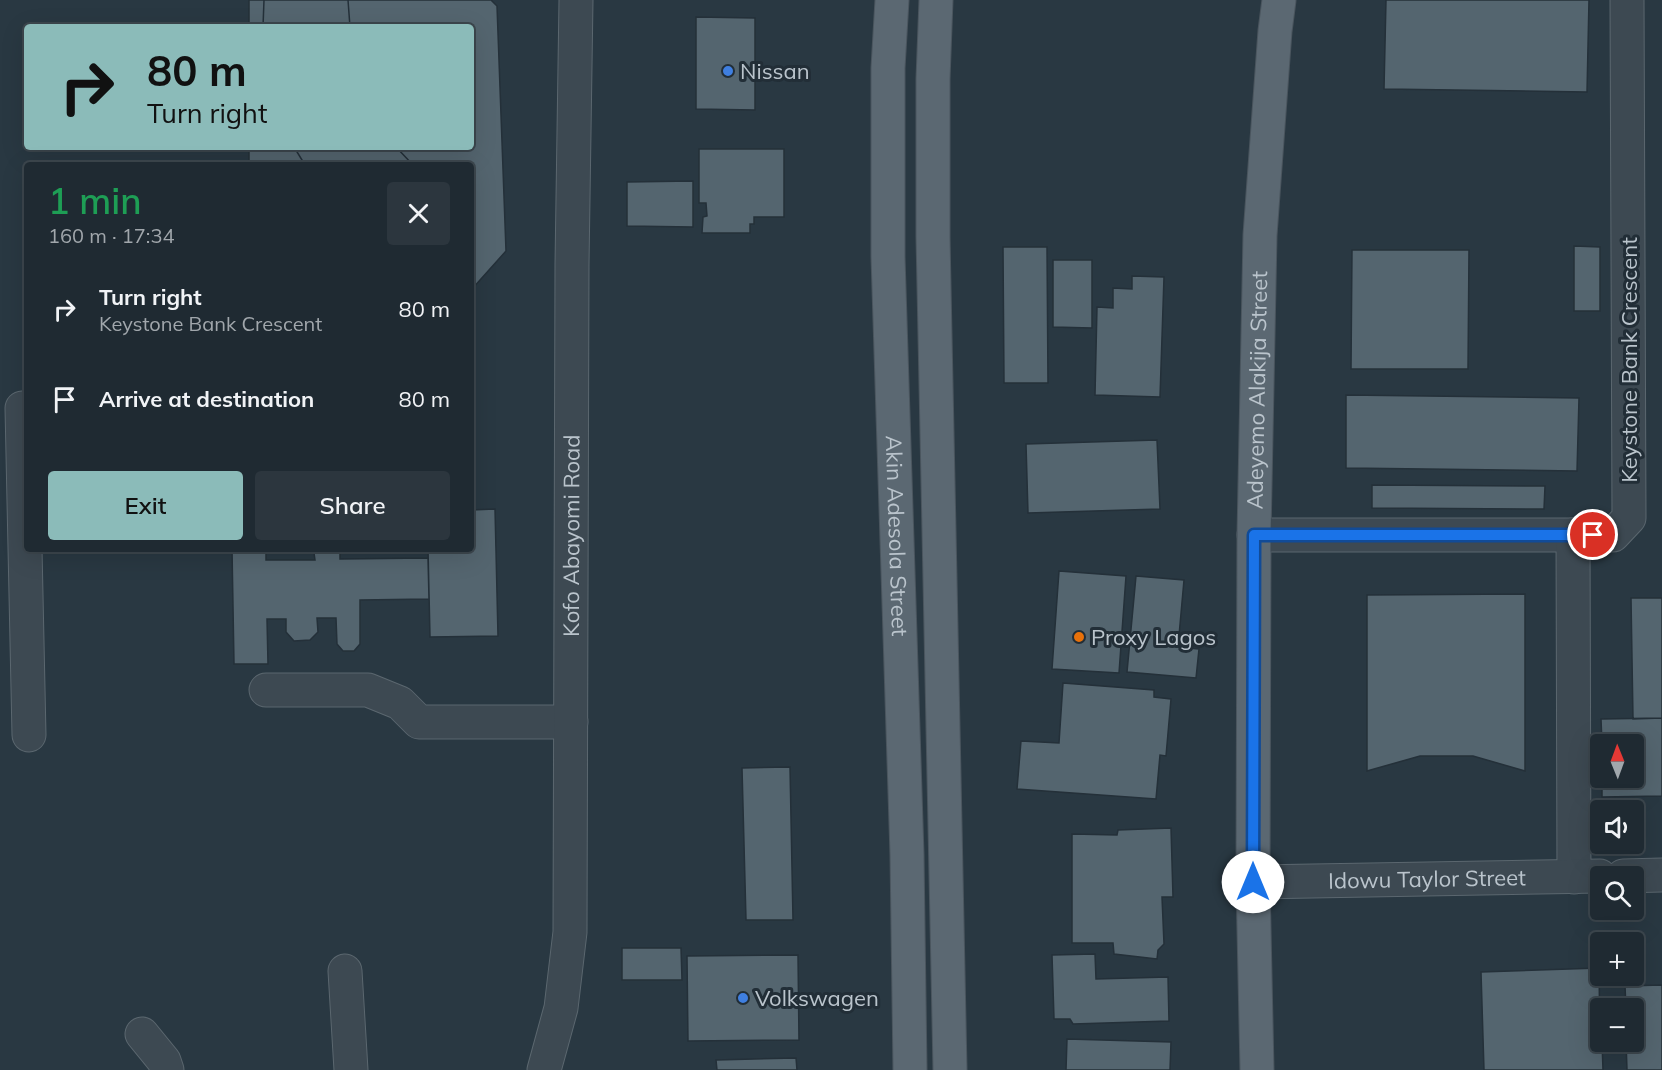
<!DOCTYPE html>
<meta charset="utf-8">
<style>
:root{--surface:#1f2a32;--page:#2c363e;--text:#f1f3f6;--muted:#a1a7ac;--line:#3c464d;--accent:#8bbbb9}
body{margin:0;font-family:Mulish,sans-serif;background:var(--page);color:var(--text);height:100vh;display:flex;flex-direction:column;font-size:22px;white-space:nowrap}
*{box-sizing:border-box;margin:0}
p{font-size:20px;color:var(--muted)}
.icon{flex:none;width:33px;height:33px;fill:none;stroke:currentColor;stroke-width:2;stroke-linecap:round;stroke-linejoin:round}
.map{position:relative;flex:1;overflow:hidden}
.drawer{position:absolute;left:24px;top:162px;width:450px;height:390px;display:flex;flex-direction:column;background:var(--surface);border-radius:6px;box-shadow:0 6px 24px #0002,0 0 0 2px var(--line)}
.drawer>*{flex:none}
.guide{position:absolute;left:24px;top:24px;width:450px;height:126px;border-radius:6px;box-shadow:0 6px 24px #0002,0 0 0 2px var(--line);background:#8bbbb9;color:#111;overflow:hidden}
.needle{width:39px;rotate:359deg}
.buttons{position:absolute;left:1590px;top:734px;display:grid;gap:12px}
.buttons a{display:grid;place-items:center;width:54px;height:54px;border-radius:6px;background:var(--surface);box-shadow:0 6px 24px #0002,0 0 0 2px var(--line);font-size:30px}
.pin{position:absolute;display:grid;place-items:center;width:51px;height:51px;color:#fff;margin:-26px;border:3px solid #fff;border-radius:50%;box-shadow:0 2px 6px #0007}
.me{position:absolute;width:66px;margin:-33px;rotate:0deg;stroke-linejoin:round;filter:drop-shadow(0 0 4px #0008)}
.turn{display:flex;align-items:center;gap:21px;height:126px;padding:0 24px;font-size:27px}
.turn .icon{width:78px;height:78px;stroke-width:2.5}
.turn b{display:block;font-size:42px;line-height:51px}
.round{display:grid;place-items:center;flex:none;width:63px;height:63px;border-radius:6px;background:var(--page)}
.headline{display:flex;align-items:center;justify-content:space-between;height:102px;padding:0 24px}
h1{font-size:36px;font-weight:600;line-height:45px;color:#1e9e55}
.cta{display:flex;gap:12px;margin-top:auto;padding:12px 24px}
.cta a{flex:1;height:69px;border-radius:6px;background:var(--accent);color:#111;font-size:24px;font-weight:600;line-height:69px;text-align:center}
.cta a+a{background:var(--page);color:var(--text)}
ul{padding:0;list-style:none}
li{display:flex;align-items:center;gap:18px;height:90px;padding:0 24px}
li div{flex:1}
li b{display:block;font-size:22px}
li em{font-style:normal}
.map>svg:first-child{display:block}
</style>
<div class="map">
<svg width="1662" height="1070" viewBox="0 0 1662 1070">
<rect width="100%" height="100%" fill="#293842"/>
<!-- building -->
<path fill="#54656f" stroke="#243039" stroke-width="1.5" d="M249 0H491L497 6 506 251 472 289H471V165H249V147H471V27H249Z
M264 0H348L350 27H263Z
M1386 0H1589L1587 92 1384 89Z
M696 17 755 18V110L696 109Z
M294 147H396L413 165H305Z
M699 149H784V217H754V224H750V233H702L703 217 707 216 706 203H699Z
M693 181V227L627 226V182Z
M1574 246 1600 247V311H1574Z
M1003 247H1047L1048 383H1004Z
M1352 250H1469L1468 369H1351Z
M1053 260H1092V328L1053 327Z
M1132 276 1164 277 1160 397 1095 395 1097 307 1113 308V288L1132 289Z
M1346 395 1579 398 1577 471 1346 468Z
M1157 440 1160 509 1028 513 1026 444Z
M1372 485 1545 486 1544 509 1372 508Z
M495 509 498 636 430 637 428 549H471V510Z
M232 549H266V560H315L314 553 318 549H337L340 552V559L428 558 429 599 360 600V644L354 651H343L337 644 336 618H317L318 632 310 640 294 641 286 632V619H267L268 664H234Z
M1059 571 1126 576 1119 673 1052 669Z
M1136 576 1184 580 1178 647 1199 649 1196 678 1127 672Z
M1525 594V771L1473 756H1420L1367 771V595Z
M1631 598H1662V718L1633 719Z
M1063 683 1154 690V697L1171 699 1166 756 1160 755 1156 799 1017 789 1021 741 1059 743Z
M1662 718V796L1602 797V777H1634V744H1602L1601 719Z
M790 767 793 920H746L742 768Z
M1171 828 1173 897H1162L1164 944 1158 950 1157 959 1114 954 1113 943H1072V834L1117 835 1118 830Z
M622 948H681L682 980H622Z
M1095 954 1096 979 1168 977 1169 1021 1073 1024 1070 1019H1054L1052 955Z
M798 955 799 1040 688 1041 687 956Z
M1599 968 1600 1041H1602L1603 1070H1484L1481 972Z
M1662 985V1070H1627L1626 1041H1634V1008H1626L1625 986Z
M1067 1039 1171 1042 1170 1070H1066Z
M796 1058 797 1070H717L716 1060Z"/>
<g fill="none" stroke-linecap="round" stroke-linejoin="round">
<!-- minor casing -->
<g stroke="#5b676f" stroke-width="35">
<g id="minor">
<path d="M22 408 29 735"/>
<path d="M1254 535H1613L1629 518 1627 0"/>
<path d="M1573 535 1574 877"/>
<path d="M266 690H368L400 703 419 722H571"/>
<path d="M1623 876 1662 875"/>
<path id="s1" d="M1253 882 1600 876"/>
<path d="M345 971 351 1070"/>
<path d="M142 1034 164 1061 167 1070"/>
<path id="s2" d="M544 1070 561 1008 570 932 572 265 576 0"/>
</g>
</g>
<!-- major casing -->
<g stroke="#4a555e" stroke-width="35">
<g id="major">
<path id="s3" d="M892 0 888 68V257L907 855 910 1070"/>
<path d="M936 0 933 79V237L950 1070"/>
<path id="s4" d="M1257 1070 1253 882 1254 535 1260 235 1275 31 1279 0"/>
</g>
</g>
<!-- minor -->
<use href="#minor" stroke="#3d4952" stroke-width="33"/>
<!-- major -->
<use href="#major" stroke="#5b6872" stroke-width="33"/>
</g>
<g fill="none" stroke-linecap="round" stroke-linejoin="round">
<!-- route casing -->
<g stroke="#114b97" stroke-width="15">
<path id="route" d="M1253 882 1254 535H1593"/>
</g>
<!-- route -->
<use href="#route" stroke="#1a73e8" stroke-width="10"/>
</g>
<!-- markers -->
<g fill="#3f7fe0" stroke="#222e37" stroke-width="2">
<circle cx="728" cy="71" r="6"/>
<circle cx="743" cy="998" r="6"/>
</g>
<circle fill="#e8710a" stroke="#222e37" stroke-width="2" cx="1079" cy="637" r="6"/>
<g text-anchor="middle" stroke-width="6" stroke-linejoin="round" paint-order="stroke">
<!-- poi labels -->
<g font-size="22" fill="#bac4cc" stroke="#222e37" text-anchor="start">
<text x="740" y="79">Nissan</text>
<text x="1091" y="645">Proxy Lagos</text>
<text x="755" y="1006">Volkswagen</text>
</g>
<!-- street labels -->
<g font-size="22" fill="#bac4cc" stroke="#222e37">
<text transform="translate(1629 360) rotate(-90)" y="8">Keystone Bank Crescent</text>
<text dy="8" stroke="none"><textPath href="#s4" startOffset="680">Adeyemo Alakija Street</textPath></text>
<text dy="8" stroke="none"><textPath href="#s3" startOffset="536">Akin Adesola Street</textPath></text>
<text dy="8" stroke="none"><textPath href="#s2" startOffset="537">Kofo Abayomi Road</textPath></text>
<text dy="8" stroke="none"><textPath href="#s1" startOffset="174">Idowu Taylor Street</textPath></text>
</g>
</g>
</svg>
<div class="buttons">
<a><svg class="needle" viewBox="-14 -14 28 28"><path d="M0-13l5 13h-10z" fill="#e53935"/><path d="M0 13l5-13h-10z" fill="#a1a7ac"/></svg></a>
<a><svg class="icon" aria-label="sound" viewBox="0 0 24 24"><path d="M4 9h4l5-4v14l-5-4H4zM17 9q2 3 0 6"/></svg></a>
<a><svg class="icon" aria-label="search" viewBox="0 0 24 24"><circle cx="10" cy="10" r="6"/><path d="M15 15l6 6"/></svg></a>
<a>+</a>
<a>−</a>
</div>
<div class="pin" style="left:1593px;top:535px;background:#d93025"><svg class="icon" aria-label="arrive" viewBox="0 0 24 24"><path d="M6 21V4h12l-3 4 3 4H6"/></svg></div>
<svg class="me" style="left:1253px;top:882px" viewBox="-20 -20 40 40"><circle r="19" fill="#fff"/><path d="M0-13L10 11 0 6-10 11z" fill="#1a73e8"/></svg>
<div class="guide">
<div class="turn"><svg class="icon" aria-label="right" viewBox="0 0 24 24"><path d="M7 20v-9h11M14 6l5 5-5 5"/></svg><div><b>80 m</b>Turn right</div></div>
</div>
<section class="drawer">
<div class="headline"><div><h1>1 min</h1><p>160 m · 17:34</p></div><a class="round"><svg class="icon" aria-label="close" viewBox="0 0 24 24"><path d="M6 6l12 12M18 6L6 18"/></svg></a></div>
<ul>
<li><svg class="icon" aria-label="right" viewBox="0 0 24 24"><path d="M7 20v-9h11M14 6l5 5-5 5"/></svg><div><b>Turn right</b><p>Keystone Bank Crescent</p></div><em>80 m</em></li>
<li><svg class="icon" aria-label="arrive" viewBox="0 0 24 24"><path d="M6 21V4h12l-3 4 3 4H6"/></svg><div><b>Arrive at destination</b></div><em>80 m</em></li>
</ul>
<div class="cta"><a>Exit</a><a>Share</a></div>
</section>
</div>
